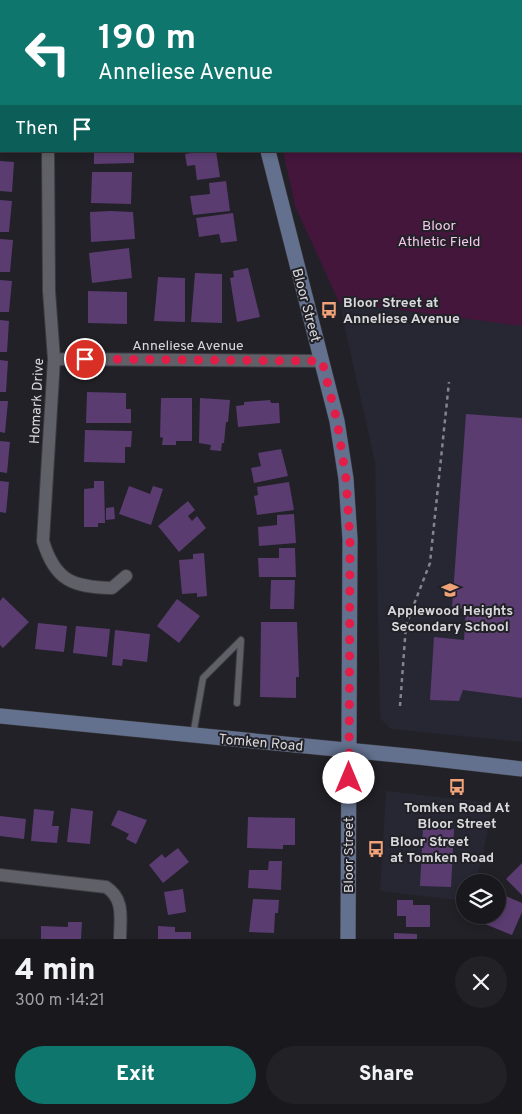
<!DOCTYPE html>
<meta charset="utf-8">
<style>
:root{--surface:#19191d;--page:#222226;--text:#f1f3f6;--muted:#9fa0a4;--line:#37383b;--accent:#0f766e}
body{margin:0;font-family:Overpass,sans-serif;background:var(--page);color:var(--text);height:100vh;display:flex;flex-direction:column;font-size:19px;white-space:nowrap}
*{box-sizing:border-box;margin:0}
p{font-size:16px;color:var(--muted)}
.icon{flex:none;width:28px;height:28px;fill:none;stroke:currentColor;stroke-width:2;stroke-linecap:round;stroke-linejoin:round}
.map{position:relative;height:939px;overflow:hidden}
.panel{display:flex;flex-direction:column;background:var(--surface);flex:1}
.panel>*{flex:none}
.hud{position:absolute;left:0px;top:0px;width:522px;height:152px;box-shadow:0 2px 8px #0003,0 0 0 1px var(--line);background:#0f766e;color:#fff;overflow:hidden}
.controls{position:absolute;left:456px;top:874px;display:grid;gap:10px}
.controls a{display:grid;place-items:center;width:50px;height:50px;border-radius:50%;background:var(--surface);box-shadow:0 2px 8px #0003,0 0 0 1px var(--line);font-size:25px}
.pin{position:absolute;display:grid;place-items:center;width:42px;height:42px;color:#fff;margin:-21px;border:2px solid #fff;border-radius:50%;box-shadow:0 1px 5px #0007}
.me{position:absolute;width:55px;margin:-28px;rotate:0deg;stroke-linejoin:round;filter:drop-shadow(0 0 4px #0008)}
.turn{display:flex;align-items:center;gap:18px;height:105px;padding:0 15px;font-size:22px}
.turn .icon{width:65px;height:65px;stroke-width:2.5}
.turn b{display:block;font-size:35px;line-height:42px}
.then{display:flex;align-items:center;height:48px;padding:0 15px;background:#0003;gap:10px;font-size:19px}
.round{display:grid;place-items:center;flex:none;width:52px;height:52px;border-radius:26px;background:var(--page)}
.overview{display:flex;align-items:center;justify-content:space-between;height:85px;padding:0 15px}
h1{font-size:30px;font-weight:800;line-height:38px}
.button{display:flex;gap:10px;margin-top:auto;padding:10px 15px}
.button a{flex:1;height:58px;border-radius:30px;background:var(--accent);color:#fff;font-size:20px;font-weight:800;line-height:58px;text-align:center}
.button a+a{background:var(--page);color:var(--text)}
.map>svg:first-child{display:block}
</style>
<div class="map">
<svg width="522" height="939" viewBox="0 0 522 939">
<rect width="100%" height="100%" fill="#212127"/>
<!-- built -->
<path fill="#272734" d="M339 302 522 326V742L391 729 380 718 375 462Z
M386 791 493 803 482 859 475 882H465V901L380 891Z"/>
<!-- green -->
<path fill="#44163c" d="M266 0H522V326L339 302 295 206 283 151H521V1Z"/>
<!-- water -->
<path fill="#1d678c" d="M384 0H522V147L521 1Z"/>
<!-- building -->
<path fill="#5b3c71" d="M94 151H134V163L94 164Z
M204 151H216L220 177 197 180 195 165 187 166 185 154Z
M0 161 14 162 12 192 0 191Z
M92 172H132L131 204 91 203Z
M226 181 230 211 193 215 190 196 210 194 209 183Z
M0 200 12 201 9 232H0Z
M111 211 133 212 135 239 91 242 90 212Z
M233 213 237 241 221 243 219 234 199 237 196 218Z
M0 239 13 240 10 272H0Z
M129 248 132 278 92 283 89 253Z
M248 268 260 317 237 322 230 278 234 277 233 271Z
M195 273 222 274V323L191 322Z
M158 277 185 278V322L154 321Z
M0 280 12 281 9 312H0Z
M88 291 127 292V324L88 323Z
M0 320 9 321 7 352H0Z
M0 360 8 361 6 392H0Z
M87 392 126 393V409H131V423H86Z
M161 398H192V441H176V445H162L163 438 160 437Z
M200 398 230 400 228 422H226L224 443H222L221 451 210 450 211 445 199 443Z
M270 400 271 403H279L280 423 238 427 236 406 244 405V402Z
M0 401H8L5 433 0 432Z
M466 414 522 418V698L463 690 459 701 430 700 434 637 464 640 466 609 452 608Z
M85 430 132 431 131 447H125V463L84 462Z
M0 441 10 442 7 473 0 472Z
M281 449 288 476 254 483 251 468 261 466 258 453Z
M0 481 9 482 6 513 0 512Z
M94 481H104L105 523H98V527H84V489L94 488Z
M289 482 294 510 257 515 254 496 258 495 257 487Z
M129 486 150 494 153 486 163 489 151 525 119 514Z
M188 501 195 510 188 516 192 521 197 516 206 528 179 552 158 526Z
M114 507 115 519 106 520V508Z
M294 514 296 543 259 546 258 527 277 525V515Z
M279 548H295L296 577H259L258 558H279Z
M204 553 207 596 197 597V593L182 594 179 560 193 559V554Z
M271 580H295L294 609H270Z
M3 597 29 622 3 648 0 645V601Z
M177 599 200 616 179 643 157 626Z
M261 622H297L299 677H296V698L260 697Z
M38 623 67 626 64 652 35 649Z
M76 626 110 629 107 657 73 653Z
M115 630 150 634 147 662 123 659 122 666 112 665Z
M71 808 93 811 90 844 67 842Z
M34 809 54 811 52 826H59L57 843 31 841Z
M118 810 147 820 136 844 126 839 129 834 111 825Z
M0 816 26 819 24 839 0 836Z
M248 817 295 818V845H283V849L247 848Z
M423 828 454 829 451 887 420 886Z
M178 848 189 862 163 883 149 865 162 854 165 858Z
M269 861H282L281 890 248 888 249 870H268Z
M522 863V895L506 879Z
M183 889 186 912 168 915 164 892Z
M499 893 522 903V912L512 935 480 922 483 915H498Z
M253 899 279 900 278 913H275L274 933 249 932Z
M397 900H413V905H430V927H406V916H397Z
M68 922H82L81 939H41V926L68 927Z
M158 926 175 927V932H191V939H158Z
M394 933 417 934V939H394Z"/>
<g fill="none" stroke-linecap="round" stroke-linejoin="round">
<!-- lane casing -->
<g stroke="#3c3c41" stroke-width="8">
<path id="lane" d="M193 735 203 678 241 640 237 703"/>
</g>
<!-- street casing -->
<g stroke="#3c3c41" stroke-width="14">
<path id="street" d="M37 0 38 1
M0 129H1
M48 151 49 291 54 359 43 541C55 581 73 587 112 588L126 576
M54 359 322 361
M0 875 106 887C125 899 120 919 120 939"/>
</g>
<!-- secondary casing -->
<g stroke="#3c3c41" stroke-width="16">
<path id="secondary" d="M251 0V1
M268 151 337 421 346 479 350 539 348 939
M0 716 418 757 522 769"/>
</g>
<!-- path -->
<path stroke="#848489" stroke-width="2.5" stroke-dasharray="4 4" stroke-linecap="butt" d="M400 706 406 625 430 563 449 382"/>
<!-- lane -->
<use href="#lane" stroke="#606068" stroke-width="6"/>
<!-- street -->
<use href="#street" stroke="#606068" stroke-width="12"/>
<!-- secondary -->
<use href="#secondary" stroke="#63718e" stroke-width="15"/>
</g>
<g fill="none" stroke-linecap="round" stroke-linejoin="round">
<!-- route -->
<path stroke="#e11d48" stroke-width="9" stroke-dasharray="0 16.2" d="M85 359 322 361 337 421 346 479 350 539 349 778"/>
</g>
<!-- icons -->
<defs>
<g id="bus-bare" transform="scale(1.35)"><path d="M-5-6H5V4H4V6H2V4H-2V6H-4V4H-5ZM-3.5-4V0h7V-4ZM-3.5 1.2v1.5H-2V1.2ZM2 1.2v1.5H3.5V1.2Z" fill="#f0a279" stroke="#212127" stroke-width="2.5" paint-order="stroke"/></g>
<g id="school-bare" transform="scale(1.35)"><path d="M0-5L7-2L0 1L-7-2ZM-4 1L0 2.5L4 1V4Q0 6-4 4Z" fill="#f0a279" stroke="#212127" stroke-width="2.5" paint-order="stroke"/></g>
</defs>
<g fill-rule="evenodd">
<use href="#bus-bare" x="329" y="310"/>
<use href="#school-bare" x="450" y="590"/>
<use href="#bus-bare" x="457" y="787"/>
<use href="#bus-bare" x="376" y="849"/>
</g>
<g text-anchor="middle" stroke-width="4" stroke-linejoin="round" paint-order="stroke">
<!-- park labels -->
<g font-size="14" fill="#f7c7ec" stroke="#212127">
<text x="439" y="230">Bloor<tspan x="439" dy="16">Athletic Field</tspan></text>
</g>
<!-- poi labels -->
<g font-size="14" font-weight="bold" fill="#d9d9dd" stroke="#212127" text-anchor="start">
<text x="343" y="307">Bloor Street at<tspan x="343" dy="16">Anneliese Avenue</tspan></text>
<text x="450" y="615" text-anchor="middle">Applewood Heights<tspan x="450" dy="16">Secondary School</tspan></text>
<text x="457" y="812" text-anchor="middle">Tomken Road At<tspan x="457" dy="16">Bloor Street</tspan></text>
<text x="390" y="846">Bloor Street<tspan x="390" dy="16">at Tomken Road</tspan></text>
</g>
<!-- street labels -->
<g font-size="14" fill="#d9d9dd" stroke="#212127">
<text transform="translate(307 305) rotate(75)" y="5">Bloor Street</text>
<text x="188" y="350">Anneliese Avenue</text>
<text transform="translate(36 401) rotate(-87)" y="5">Homark Drive</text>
<text transform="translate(261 742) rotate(5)" y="5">Tomken Road</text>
<text transform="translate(348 855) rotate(-90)" y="5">Bloor Street</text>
</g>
</g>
</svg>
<div class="controls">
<a><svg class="icon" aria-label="layers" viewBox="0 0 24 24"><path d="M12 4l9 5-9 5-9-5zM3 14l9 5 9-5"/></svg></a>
</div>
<div class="pin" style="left:85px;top:359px;background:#d93025"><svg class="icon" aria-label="arrive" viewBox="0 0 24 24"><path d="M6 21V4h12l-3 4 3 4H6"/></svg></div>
<svg class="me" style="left:349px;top:778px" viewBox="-20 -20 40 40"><circle r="19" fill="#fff"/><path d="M0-13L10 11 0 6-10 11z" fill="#e11d48"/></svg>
<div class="hud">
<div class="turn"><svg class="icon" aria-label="left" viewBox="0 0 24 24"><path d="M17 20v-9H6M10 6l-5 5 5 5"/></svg><div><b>190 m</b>Anneliese Avenue</div></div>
<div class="then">Then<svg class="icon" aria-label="arrive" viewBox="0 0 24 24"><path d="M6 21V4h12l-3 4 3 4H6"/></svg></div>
</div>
</div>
<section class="panel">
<div class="overview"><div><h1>4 min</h1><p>300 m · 14:21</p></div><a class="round"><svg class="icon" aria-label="close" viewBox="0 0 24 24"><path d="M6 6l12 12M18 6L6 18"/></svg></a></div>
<div class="button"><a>Exit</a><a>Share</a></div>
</section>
